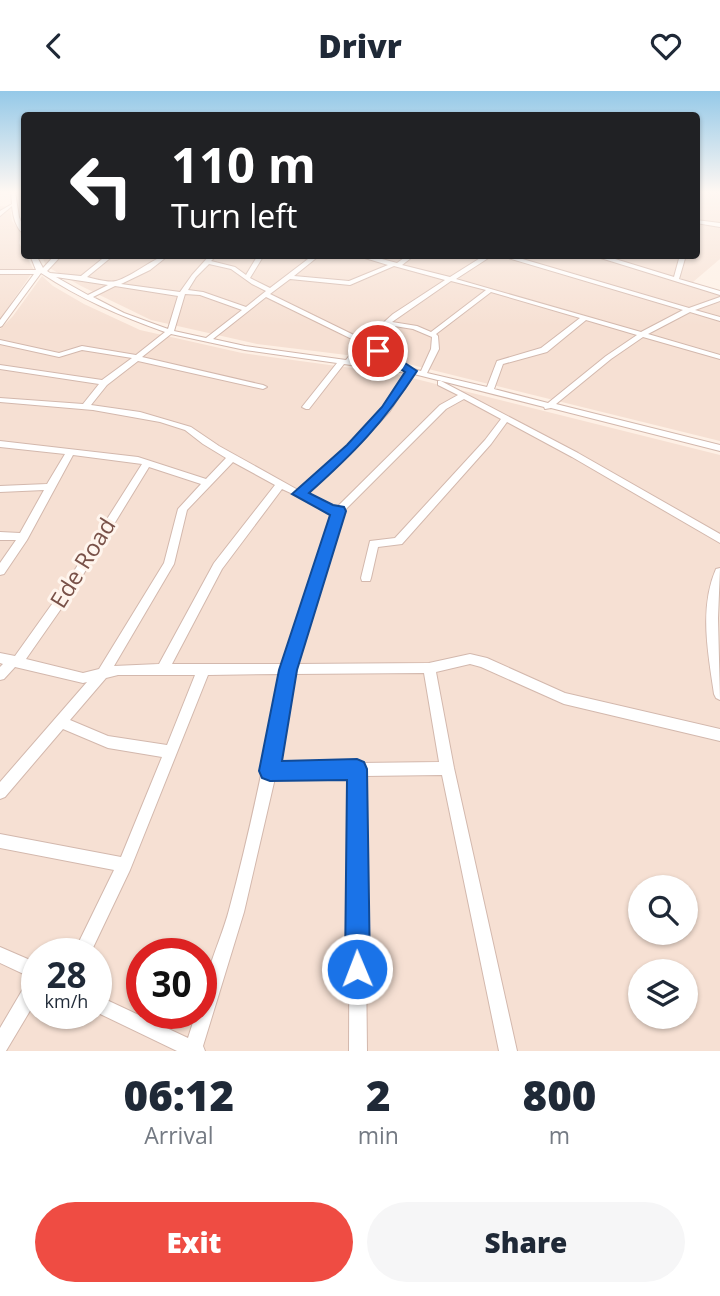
<!DOCTYPE html>
<style>
:root{--surface:#fff;--page:#f6f6f7;--text:#1f2937;--muted:#747a83;--accent:#ef4c43}
body{margin:0;font-family:"Open Sans",sans-serif;background:var(--page);color:var(--text);height:100vh;display:flex;flex-direction:column;font-size:26px;white-space:nowrap}
*{box-sizing:border-box;margin:0}
p{font-size:23px;color:var(--muted)}
.icon{flex:none;width:38px;height:38px;fill:none;stroke:currentColor;stroke-width:2;stroke-linecap:round;stroke-linejoin:round}
.map{position:relative;height:960px;overflow:hidden}
.side{display:flex;flex-direction:column;background:var(--surface);flex:1}
.side>*{flex:none}
.top-card{position:absolute;left:21px;top:21px;width:679px;height:147px;border-radius:7px;box-shadow:0 2px 5px #0004;background:#202124;color:#fff;overflow:hidden}
.tools{position:absolute;left:628px;top:784px;display:grid;gap:14px}
.tools a{display:grid;place-items:center;width:70px;height:70px;border-radius:50%;background:var(--surface);box-shadow:0 2px 5px #0004;font-size:35px}
.speed{position:absolute;left:21px;top:847px;display:flex;gap:14px;font-size:35px;font-weight:700;text-align:center}
.speed>*{display:grid;place-content:center;width:91px;height:91px;border-radius:50%;background:var(--surface);box-shadow:0 2px 5px #0004;line-height:1}
.speed small{font-size:18px;font-weight:400}
.speed .limit{border:10px solid #d22;background:#fff;color:#111}
.pin{position:absolute;display:grid;place-items:center;width:60px;height:60px;color:#fff;margin:-30px;border:4px solid #fff;border-radius:50%;box-shadow:0 2px 7px #0007}
.me{position:absolute;width:77px;margin:-38px;rotate:359deg;stroke-linejoin:round;filter:drop-shadow(0 0 5px #0008)}
.turn{display:flex;align-items:center;gap:24px;height:147px;padding:0 35px;font-size:32px}
.turn .icon{width:91px;height:91px;stroke-width:2.5}
.turn b{display:block;font-size:49px;line-height:60px}
.eta{display:flex;justify-content:space-evenly;align-items:center;height:119px;text-align:center}
.eta b{font-size:42px;font-weight:800;line-height:49px}
.primary-button{display:flex;gap:14px;margin-top:auto;padding:14px 35px}
.primary-button a{flex:1;height:80px;border-radius:42px;background:var(--accent);color:#fff;font-size:28px;font-weight:800;line-height:80px;text-align:center}
.primary-button a+a{background:var(--page);color:var(--text)}
header{display:flex;justify-content:space-between;align-items:center;height:91px;padding:0 35px;background:var(--surface);font-size:32px;font-weight:800}
.map>svg:first-child{display:block}
</style>
<header><svg class="icon" aria-label="back" viewBox="0 0 24 24"><path d="M15 5l-7 7 7 7"/></svg>Drivr<svg class="icon" aria-label="heart" viewBox="0 0 24 24"><path d="M12 20l-8-8c-3-5 5-10 8-4 3-6 11-1 8 4z"/></svg></header>
<div class="map">
<svg width="720" height="960" viewBox="0 0 720 960">
<rect width="100%" height="100%" fill="#fef0e5"/>
<!-- residential -->
<path fill="#f6e0d3" fill-rule="evenodd" d="M697 101H720V168L693 191 720 202V350L396 270 257 253 151 229 81 195 46 175 42 165 696 164Z
M0 115 10 116 12 130 21 142 19 152 34 179 0 228Z
M42 185 53 195 84 213 140 239 242 262 396 283 720 364V960H0V238L13 225ZM640 796H686V842H640ZM37 863H96V922H37ZM142 863H201V922H142ZM640 880H686V926H640Z"/>
<g fill="none" stroke-linecap="round" stroke-linejoin="round">
<!-- minor casing -->
<g stroke="#d3b8ad" stroke-width="2">
<path id="minor" d="M11 101H15L19 126 24 138V143C16 138 13 125 12 115L0 125V120L12 113Z
M696 129 720 132V136L696 132Z
M30 164H36L43 177 55 164H62L47 180 50 182 81 185 107 164H114L87 186C96 188 108 192 116 190 132 186 157 164 169 164L150 179 121 193 180 201 192 184 210 164H217L211 170 235 176 246 184 258 164H264L250 187 270 197 308 168 292 164H320L294 185 349 190 388 174 355 164H367L397 172 408 164H415L402 174 450 186 485 164H493L456 188 641 241 683 219 498 164H509L689 217 720 206V210L695 219 720 226V230L690 221 648 243 720 264V268L643 246 611 268 556 313 720 354V360L551 317 545 318 544 316 414 283 390 320 354 359 306 402 337 416 440 314 458 304 438 294V290H441L578 362 720 443V452L572 366 507 331 491 353 402 453 378 456 371 487 370 490H362L361 487 370 450 395 447 485 349 501 328 464 308 446 318 343 421 296 573 429 572 470 563 487 567 565 602 720 638V650L564 613 481 576 470 573 436 581 454 677 517 960H499L442 684 364 685 367 960H349L350 685 275 687 244 821 203 955 205 960H177L96 921V904L188 947 196 922H201C201 887 220 853 229 819 250 741 266 663 281 583L208 584 130 779 90 863H73L114 779 0 757V743L121 766 162 666 108 657 63 638 5 706 0 708V691L87 591 83 592 15 576 4 588 0 589V576L3 573 0 572V562L15 565 62 499 142 373 73 364 27 449 4 483 0 484V472L16 449H0V441L20 442 44 399 0 401V395L47 393 65 363 0 356V350L138 366 206 388 226 367 203 353 185 339 160 331 93 319 0 311V307L83 313 99 293 0 278V274L102 289 132 267 82 259 59 266 0 253V249L59 262 82 255 136 264 165 241C121 225 80 208 41 182L2 235 0 236V229L34 183H0V179H36ZM209 173 231 178 252 193 266 200 246 216 203 201 188 199 196 186ZM394 175 445 189 393 223 364 249 270 203 290 188 350 194ZM56 186 108 194 88 204ZM451 190 486 199 431 241 417 235 392 231ZM115 195 178 205 168 238 124 222 93 206ZM491 201 580 227 541 257 497 270 487 296 427 282 439 258 438 245 436 243ZM185 203 200 204 242 219 206 247 174 240ZM266 206 360 252 346 269 245 255 213 248ZM586 229 637 244 606 265 548 312 494 298 503 273 547 261ZM388 234 413 238 432 246 431 258 421 280 409 277 369 252ZM171 243 245 259 337 272 302 316 306 318H309L344 273 407 282 384 316 348 355 298 399 219 355 191 336 140 321 91 314 107 294 138 270 263 298 267 296 263 294 142 266ZM365 255 397 276 353 270ZM233 371 275 394 214 472 159 573 114 575 174 473 187 419ZM149 376 201 393 178 418 164 472 99 578 83 582 26 568 70 505ZM282 398 334 422 284 573H172L222 478ZM424 582 439 671 278 673 293 583ZM118 584H195L167 654 108 645 70 629 106 587Z
M591 164H602L674 186 680 164H686L679 188 720 200V204Z
M720 477 718 527 720 609 716 607 714 603C708 562 699 517 716 478Z
M0 856 37 872V908L6 960H0V937L30 886 0 872Z"/>
</g>
<!-- minor -->
<use href="#minor" fill="#fff" fill-rule="evenodd"/>
</g>
<!-- sky -->
<linearGradient id="sky" x2="0" y2="1"><stop stop-color="#95c9e8"/><stop offset="0.43" stop-color="#fff8f3"/><stop offset="1" stop-color="#fff8f3" stop-opacity="0"/></linearGradient>
<rect width="720" height="235" fill="url(#sky)"/>
<!-- route -->
<path fill="#1a73e8" stroke="#114b97" stroke-width="2" d="M375 257H382L417 280C384 331 354 362 309 402L333 414 344 416 346 420 297 579 282 670 357 668 364 671 367 678 370 878 366 887 357 890 348 887 345 878 347 689 270 690 262 687 259 680 279 579 330 424 292 403 347 354 382 316 405 281 375 262Z"/>
<g text-anchor="middle" stroke-width="6" stroke-linejoin="round" paint-order="stroke">
<!-- street labels -->
<g font-size="23" fill="#795148" stroke="#fff5ed">
<text transform="translate(83 472) rotate(-58)" y="8">Ede Road</text>
</g>
</g>
</svg>
<div class="tools">
<a><svg class="icon" aria-label="search" viewBox="0 0 24 24"><circle cx="10" cy="10" r="6"/><path d="M15 15l6 6"/></svg></a>
<a><svg class="icon" aria-label="layers" viewBox="0 0 24 24"><path d="M12 4l9 5-9 5-9-5zM3 14l9 5 9-5"/></svg></a>
</div>
<div class="speed"><div>28<small>km/h</small></div><div class="limit">30</div></div>
<div class="pin" style="left:378px;top:260px;background:#d93025"><svg class="icon" aria-label="arrive" viewBox="0 0 24 24"><path d="M6 21V4h12l-3 4 3 4H6"/></svg></div>
<svg class="me" style="left:357px;top:878px" viewBox="-20 -20 40 40"><circle r="17" fill="#1a73e8" stroke="#fff" stroke-width="3"/><path d="M0-11L8 9 0 5-8 9z" fill="#fff"/></svg>
<div class="top-card">
<div class="turn"><svg class="icon" aria-label="left" viewBox="0 0 24 24"><path d="M17 20v-9H6M10 6l-5 5 5 5"/></svg><div><b>110 m</b>Turn left</div></div>
</div>
</div>
<section class="side">
<div class="eta">
<div><b>06:12</b><p>Arrival</p></div>
<div><b>2</b><p>min</p></div>
<div><b>800</b><p>m</p></div>
</div>
<div class="primary-button"><a>Exit</a><a>Share</a></div>
</section>
